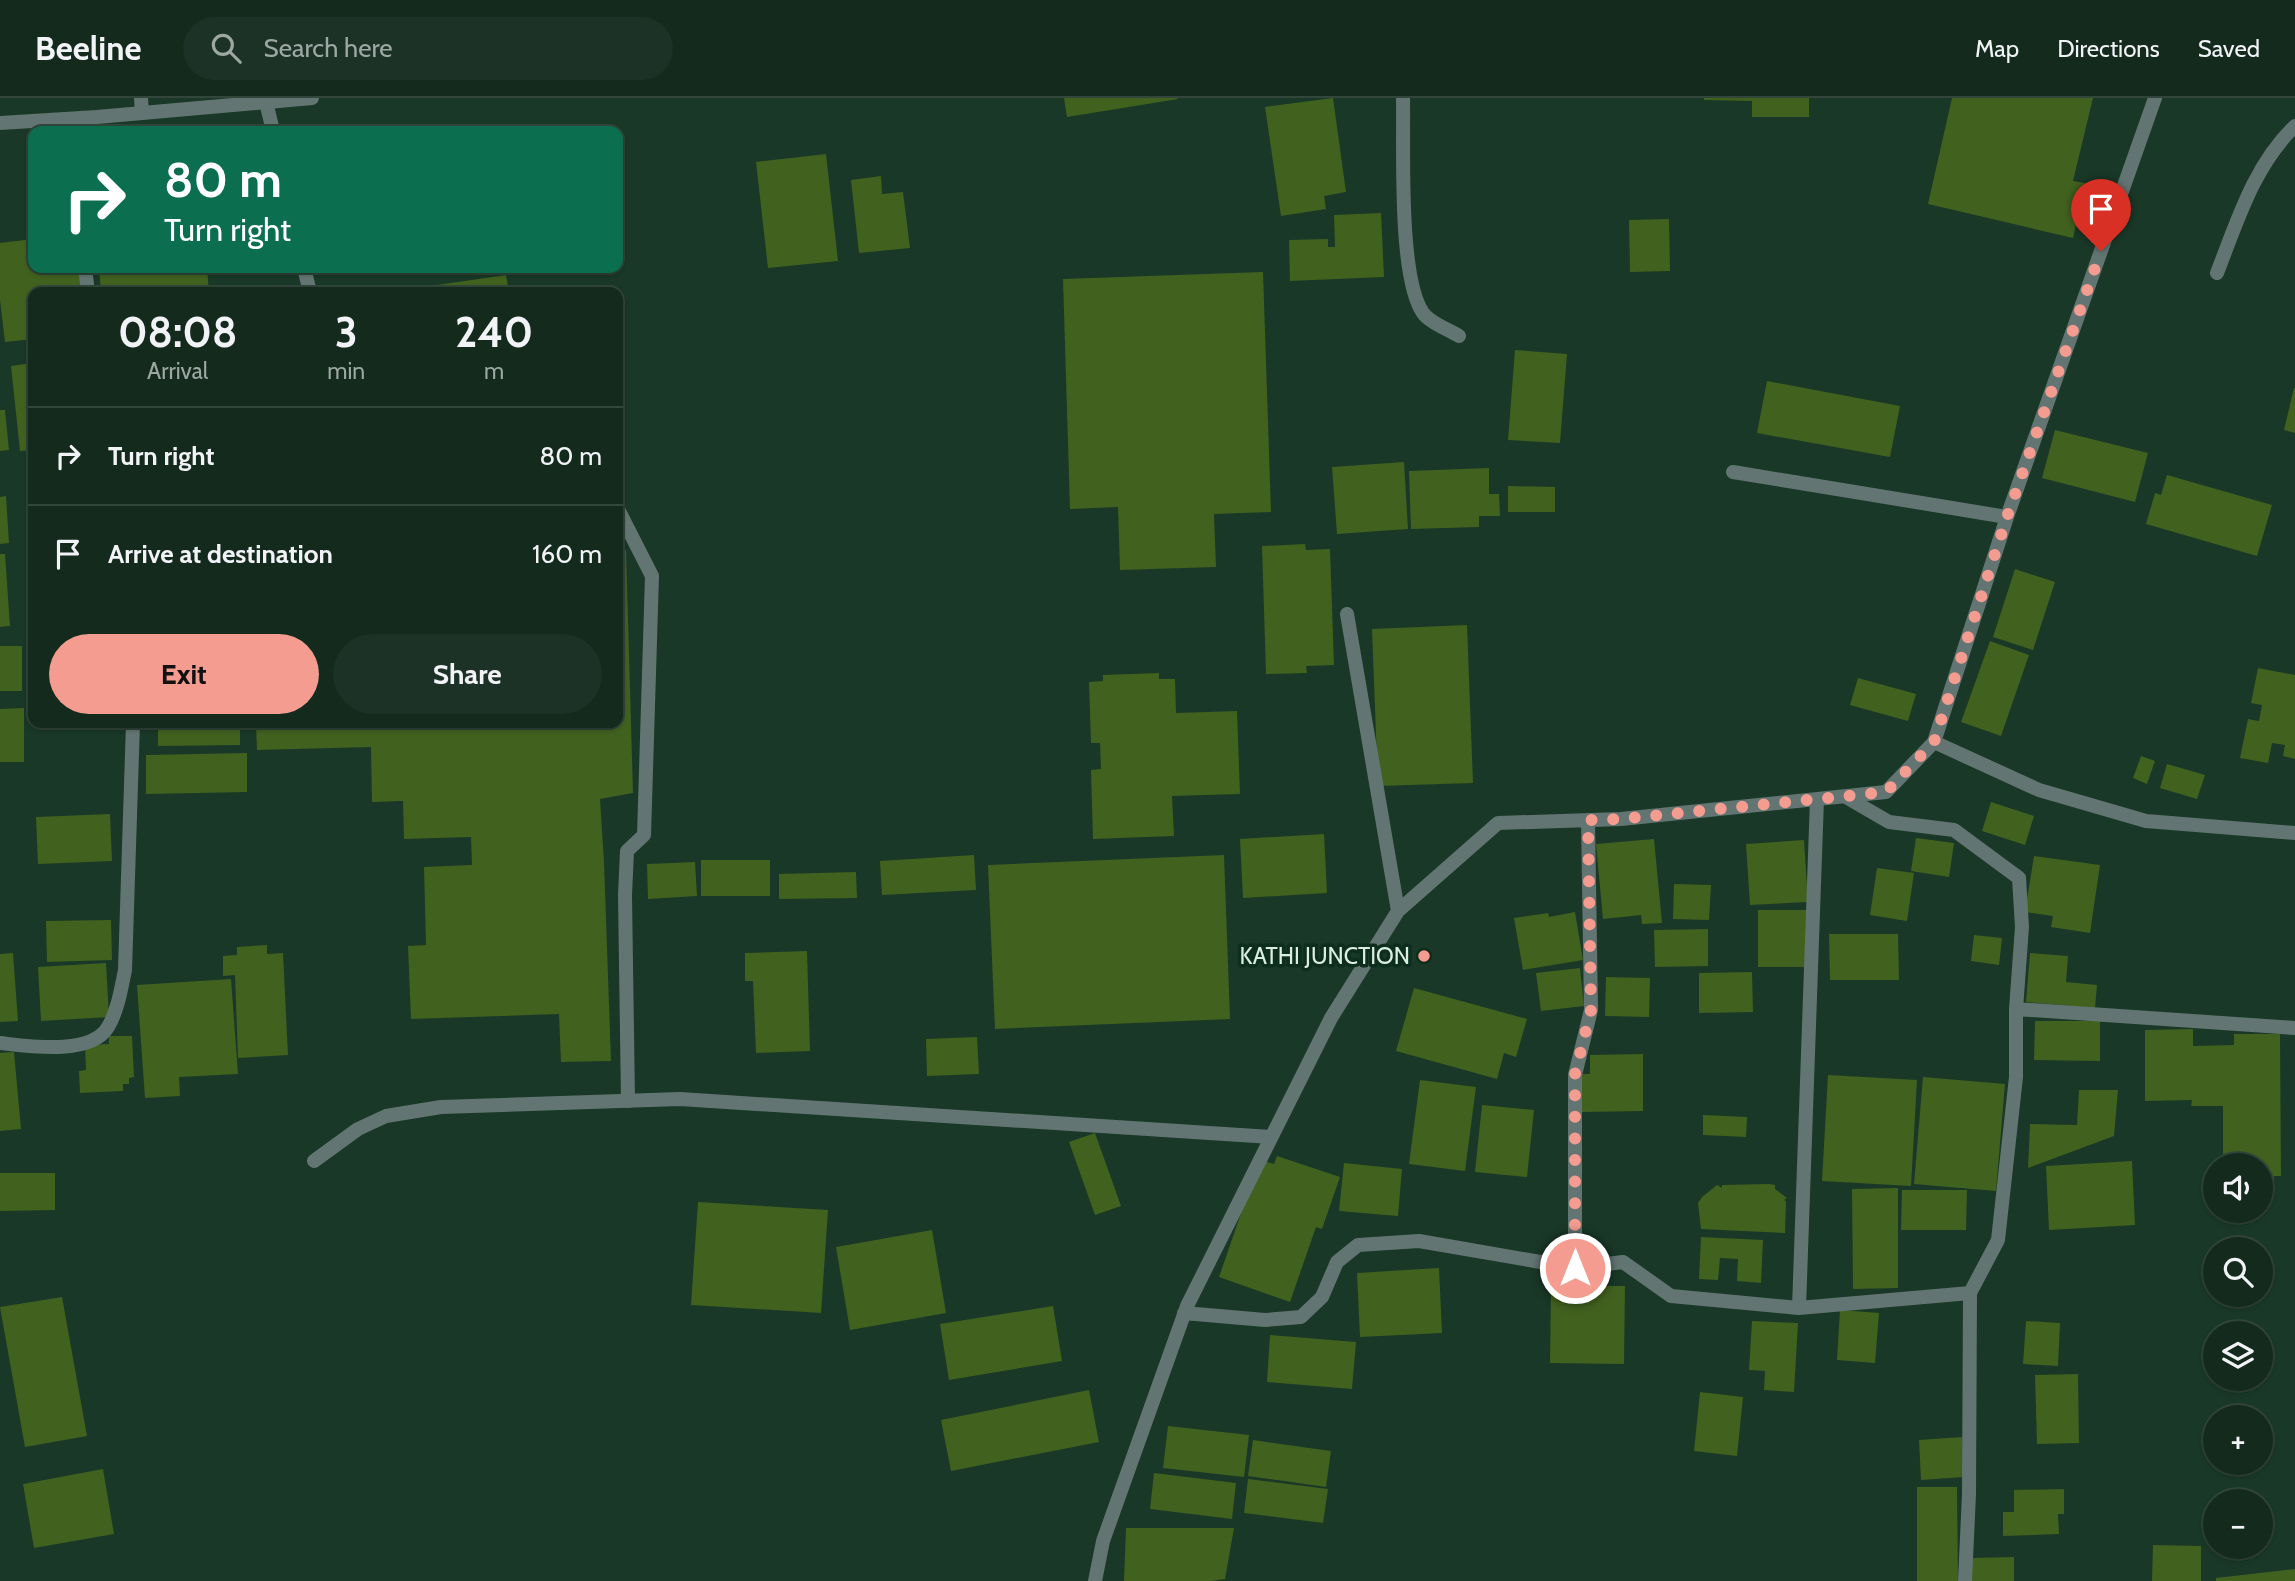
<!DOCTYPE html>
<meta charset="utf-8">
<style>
:root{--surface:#132a1d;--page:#1c3226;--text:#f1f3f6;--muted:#9da7a4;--line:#32463b;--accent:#f59c91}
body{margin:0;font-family:Cabin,sans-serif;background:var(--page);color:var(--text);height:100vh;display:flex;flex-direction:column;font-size:26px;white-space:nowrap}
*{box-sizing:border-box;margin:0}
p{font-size:23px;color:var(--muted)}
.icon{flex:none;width:38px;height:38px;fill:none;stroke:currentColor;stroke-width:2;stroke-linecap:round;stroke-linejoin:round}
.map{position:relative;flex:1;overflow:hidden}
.panel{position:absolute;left:28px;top:189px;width:595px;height:441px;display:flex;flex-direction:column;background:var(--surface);border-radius:14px;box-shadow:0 2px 5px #0004,0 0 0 2px var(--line)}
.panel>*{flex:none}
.guide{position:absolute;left:28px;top:28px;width:595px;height:147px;border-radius:14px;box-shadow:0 2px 5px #0004,0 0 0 2px var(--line);background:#0b6e4f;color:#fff;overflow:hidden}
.controls{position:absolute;left:2203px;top:1055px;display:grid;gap:14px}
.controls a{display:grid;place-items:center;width:70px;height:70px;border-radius:50%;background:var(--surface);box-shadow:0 2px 5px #0004,0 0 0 2px var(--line);font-size:35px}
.pin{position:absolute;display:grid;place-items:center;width:60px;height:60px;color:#fff;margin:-72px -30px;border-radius:50% 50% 50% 0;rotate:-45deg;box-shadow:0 0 7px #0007}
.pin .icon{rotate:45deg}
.me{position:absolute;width:77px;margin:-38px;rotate:0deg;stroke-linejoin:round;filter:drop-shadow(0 0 5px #0008)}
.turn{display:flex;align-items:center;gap:24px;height:147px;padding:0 21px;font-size:32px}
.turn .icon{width:91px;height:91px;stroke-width:2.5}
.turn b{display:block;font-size:49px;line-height:60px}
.eta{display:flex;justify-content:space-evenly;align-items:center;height:119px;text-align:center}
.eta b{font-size:42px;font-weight:700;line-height:49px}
.action{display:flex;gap:14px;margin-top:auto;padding:14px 21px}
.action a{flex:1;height:80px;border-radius:42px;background:var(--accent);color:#111;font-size:28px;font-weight:700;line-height:80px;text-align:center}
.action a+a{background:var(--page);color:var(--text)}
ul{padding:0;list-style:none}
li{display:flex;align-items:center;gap:21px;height:98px;padding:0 21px;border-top:2px solid var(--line)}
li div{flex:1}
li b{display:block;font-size:26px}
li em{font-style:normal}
header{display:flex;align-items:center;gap:42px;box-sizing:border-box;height:98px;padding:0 35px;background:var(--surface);border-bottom:2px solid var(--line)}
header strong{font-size:33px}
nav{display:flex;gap:38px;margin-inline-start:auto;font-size:24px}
.search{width:490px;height:63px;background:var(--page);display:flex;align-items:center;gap:18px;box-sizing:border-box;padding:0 24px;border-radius:38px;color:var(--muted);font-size:26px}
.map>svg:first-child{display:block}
</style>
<header>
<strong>Beeline</strong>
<div class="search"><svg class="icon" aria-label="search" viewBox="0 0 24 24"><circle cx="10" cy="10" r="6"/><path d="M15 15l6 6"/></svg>Search here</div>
<nav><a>Map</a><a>Directions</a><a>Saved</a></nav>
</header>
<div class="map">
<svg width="2295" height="1483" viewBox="0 0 2295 1483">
<rect width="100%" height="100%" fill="#193827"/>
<!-- building -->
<path fill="#41611f" d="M1064 0H1177L1178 1 1067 19Z
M1333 0 1346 94 1324 98 1326 111 1281 118 1265 9Z
M1704 0H1809V19H1752V3L1704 2Z
M1952 0H2093L2073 83 2085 85 2073 140 1928 106Z
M826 56 838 163 768 170 756 64Z
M881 78 882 96 903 94 910 150 859 155 851 82Z
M1381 115 1384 179 1290 183 1289 142 1328 141V149H1335L1334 117Z
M1669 121 1670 173 1630 174 1629 122Z
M33 141V170H79L81 194H33V241L5 244 0 202V145Z
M99 170H207L209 194H101Z
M1263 174 1271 414 1214 416 1216 469 1120 472 1118 409 1070 411 1063 181Z
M506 177 509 194H396V193Z
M1515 252 1567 256 1560 345 1508 342Z
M33 265V352L20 353 11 268Z
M1767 283 1900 308 1890 359 1757 335Z
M2294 290H2295V335L2284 332Z
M0 312H5L9 352 0 353Z
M2055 332 2148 355 2135 404 2042 380Z
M1404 364 1408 431 1337 436 1332 369Z
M1489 370V396H1499L1500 418H1479V429L1411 431 1409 373Z
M2167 377 2272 407 2257 458 2146 426 2155 395 2161 397Z
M1508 388 1555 389V414H1508Z
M6 398 9 445 0 446V399Z
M33 429V464H32L27 430Z
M1305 446 1306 452 1330 451 1334 567 1306 568 1307 575 1266 576 1262 448Z
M626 452 633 695 600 701 604 764 611 963 561 964 559 916 411 921 408 848 426 847 424 769 472 767 471 739 404 741 403 703 372 704 371 649 257 652 256 625H618V453Z
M0 456H5L10 528 0 529Z
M2015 471 2055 484 2033 552 1993 539Z
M1467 527 1473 685 1378 688 1372 531Z
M1990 543 2029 557 2001 638 1961 624Z
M0 548H22V593H0Z
M2258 570 2295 577V661L2283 658 2285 647 2272 645 2268 665 2240 660 2248 621 2259 623 2262 607 2251 605Z
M1159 575V581H1175L1176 615 1237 613 1240 696 1172 698 1174 738 1093 741 1091 672 1101 671 1100 645H1091L1089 584 1103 583V577Z
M1858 580 1916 596 1908 623 1850 607Z
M24 610V664H0V611Z
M158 625H240V647L158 648Z
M247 655V694L146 696V657Z
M2141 658 2155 663 2147 686 2133 680Z
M2167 666 2205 677 2197 701 2160 690Z
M1991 704 2034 718 2025 747 1982 733Z
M110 716 112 763 38 766 36 719Z
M1324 736 1327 795 1243 800 1240 741Z
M1916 740 1954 745 1949 779 1911 773Z
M1654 741 1662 825 1642 826 1641 817 1603 821 1596 746Z
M1804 742 1808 804 1750 807 1746 746Z
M974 757 976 792 882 797 880 763Z
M1224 757 1230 921 995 931 988 767Z
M2034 758 2100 767 2090 835 2051 829 2053 818 2025 814Z
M701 762H770V798H701Z
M695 764 697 798 648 801 647 766Z
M1877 770 1914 775 1907 823 1870 817Z
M856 774 857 800 779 801V776Z
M1674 786 1711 787 1709 822 1673 821Z
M1758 812H1810L1809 869H1758Z
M1575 814 1583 862 1523 872 1514 820 1548 815 1549 819Z
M111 822 112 862 47 864 46 823Z
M1708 831V868L1655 869 1654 832Z
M1829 836H1898L1899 882H1830Z
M1974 837 2002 840 1999 867 1971 863Z
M267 847V856L283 855 288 957 238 960 235 877 223 878V858L237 857V849Z
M807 853 810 953 756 955 753 883H745V855Z
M13 855 18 923 0 924V856Z
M2030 855 2068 858 2066 884 2097 887 2095 910 2026 904Z
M106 865 109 919 41 923 38 869Z
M1580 870 1584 908 1541 913 1536 875Z
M1752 874 1753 914 1699 915V875Z
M1606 879 1650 880 1649 919 1605 918Z
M231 881 238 976 179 979 180 998 145 1000 137 887Z
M1414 890 1527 921 1516 959 1504 955 1497 981 1396 953Z
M2035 923H2100V963L2034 962Z
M2193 931V948L2234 947V936H2280L2281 1078H2274V1092H2261V1068H2223V1008H2191L2192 1002 2145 1003V932Z
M109 938H132L134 979 129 980V986H123V993L80 995 79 973 86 972 85 947 109 946Z
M977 939 979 976 927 978 926 941Z
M14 954 21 1031 0 1033V955Z
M1643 956V1013L1582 1014V976H1590V957Z
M1828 977 1917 982 1911 1088 1822 1083Z
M1923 979 2005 986 1996 1093 1914 1086Z
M1420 982 1476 989 1465 1073 1409 1066Z
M2079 992H2118L2114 1038 2028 1070 2030 1026 2077 1027Z
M1482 1007 1534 1012 1527 1079 1475 1074Z
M1703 1017 1747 1019 1746 1039 1703 1037Z
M1095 1035 1121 1108 1095 1117 1069 1044Z
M1277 1058 1340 1079 1322 1131 1316 1129 1290 1204 1219 1179 1255 1075 1264 1063 1274 1066Z
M2132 1063 2135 1127 2049 1132 2046 1068Z
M1344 1065 1402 1071 1398 1118 1339 1113Z
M0 1075H55V1112L0 1113Z
M1769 1086 1775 1087V1091L1787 1100 1784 1102 1786 1103 1785 1135 1701 1131 1698 1105 1702 1099 1717 1087 1722 1090V1087Z
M1898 1090V1190L1853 1191 1852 1091Z
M1902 1092H1967L1966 1132H1901Z
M698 1104 828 1112 821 1215 691 1207Z
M932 1132 946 1215 850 1232 836 1149Z
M1701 1139 1763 1142 1761 1185 1737 1183 1738 1161 1720 1160 1718 1182 1699 1181Z
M1439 1170 1442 1235 1360 1239 1357 1175Z
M1551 1188H1625L1624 1266 1550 1265Z
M62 1199 87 1338 25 1349 0 1209Z
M1053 1208 1062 1263 949 1282 940 1226Z
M1840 1212 1879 1215 1875 1265 1837 1262Z
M1752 1223 1798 1225 1794 1294 1764 1292 1765 1273 1749 1272Z
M2026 1223 2060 1225 2058 1268 2023 1266Z
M1270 1237 1356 1244 1352 1291 1267 1284Z
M2078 1276 2079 1345 2037 1346 2035 1277Z
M1089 1292 1099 1344 951 1373 941 1322Z
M1700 1294 1743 1299 1737 1358 1694 1353Z
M1168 1328 1249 1337 1244 1379 1163 1370Z
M1962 1339 1964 1379 1921 1382 1919 1342Z
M1253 1342 1331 1353 1326 1389 1248 1378Z
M103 1371 114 1436 34 1450 23 1386Z
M1154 1375 1236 1385 1232 1421 1150 1411Z
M1248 1381 1328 1391 1323 1425 1244 1415Z
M1917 1389H1957L1958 1483H1917Z
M2064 1391V1416H2058L2059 1436 2003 1438V1414H2014V1392Z
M1126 1430H1234L1225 1481 1211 1483H1124Z
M2153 1447 2201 1448V1483H2152Z
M2014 1459V1483H1971V1460Z
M2295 1471V1483H2216V1480Z"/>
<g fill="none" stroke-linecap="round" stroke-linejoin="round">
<!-- service -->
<path stroke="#637572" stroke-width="14" d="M266 4 273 33
M304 170 310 194
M2217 175C2237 124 2254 67 2295 28
M618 411 652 478 644 737 627 753 625 797 628 1003"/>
<!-- minor -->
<path stroke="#637572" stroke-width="14" d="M141 0 142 15
M1403 0C1404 47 1398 179 1423 215 1429 224 1449 232 1459 238
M85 170 88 194
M1733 374 2007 419
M1347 516 1398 813
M1934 644 2039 692 2146 723 2295 735
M2016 911 2295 930
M0 945C28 948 91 958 108 929 118 912 121 891 125 872L133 625
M314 1063 358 1031 386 1018 441 1009 680 1001 1271 1039
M1575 1170V977L1591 912 1588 722
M1799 1210 1817 701
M1184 1215 1265 1222 1301 1219 1322 1199 1337 1164 1358 1147 1419 1143 1575 1170 1623 1164 1671 1198 1799 1210 1970 1195 1998 1142 2016 979V911L2022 829 2019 780 1954 732 1889 724 1846 699
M1095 1483 1103 1443 1187 1208 1331 920 1398 813 1498 725 1621 721 1886 694 1934 644 2007 419 2155 0
M1965 1483 1969 1396 1970 1195"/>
<!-- tertiary -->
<path stroke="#637572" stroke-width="14" d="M0 25 97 19 312 0"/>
</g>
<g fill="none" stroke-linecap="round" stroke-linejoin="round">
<!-- route -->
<path stroke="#f59c91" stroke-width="12" stroke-dasharray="0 21.6" d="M1575 1170V976L1591 912 1588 722 1621 721 1886 694 1934 644 2007 419 2101 153"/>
</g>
<!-- markers -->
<circle fill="#f59c91" stroke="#0e2e1d" stroke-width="2.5" cx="1424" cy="858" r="7"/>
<g text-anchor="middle" stroke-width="7" stroke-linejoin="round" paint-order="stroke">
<!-- poi labels -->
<g font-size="23" fill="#dbede2" stroke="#0e2e1d" text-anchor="end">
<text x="1410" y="866">KATHI JUNCTION</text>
</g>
</g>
</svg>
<div class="controls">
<a><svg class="icon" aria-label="sound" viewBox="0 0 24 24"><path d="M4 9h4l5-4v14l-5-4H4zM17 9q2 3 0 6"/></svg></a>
<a><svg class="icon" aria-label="search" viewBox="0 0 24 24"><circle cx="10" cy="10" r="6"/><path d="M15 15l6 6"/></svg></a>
<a><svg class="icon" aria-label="layers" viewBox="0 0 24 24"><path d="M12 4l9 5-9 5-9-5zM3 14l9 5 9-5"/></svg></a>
<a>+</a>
<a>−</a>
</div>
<div class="pin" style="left:2101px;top:153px;background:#d93025"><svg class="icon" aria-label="arrive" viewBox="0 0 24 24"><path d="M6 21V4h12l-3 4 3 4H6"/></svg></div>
<svg class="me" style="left:1575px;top:1170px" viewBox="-20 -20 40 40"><circle r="17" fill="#f59c91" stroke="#fff" stroke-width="3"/><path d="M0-11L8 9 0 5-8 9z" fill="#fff"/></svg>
<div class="guide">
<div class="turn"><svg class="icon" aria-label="right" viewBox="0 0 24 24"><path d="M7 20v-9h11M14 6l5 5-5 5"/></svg><div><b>80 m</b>Turn right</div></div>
</div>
<section class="panel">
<div class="eta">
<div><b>08:08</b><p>Arrival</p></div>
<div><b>3</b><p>min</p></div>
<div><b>240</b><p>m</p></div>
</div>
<ul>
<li><svg class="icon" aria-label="right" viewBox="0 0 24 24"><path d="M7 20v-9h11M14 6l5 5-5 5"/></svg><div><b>Turn right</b></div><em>80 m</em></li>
<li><svg class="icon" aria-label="arrive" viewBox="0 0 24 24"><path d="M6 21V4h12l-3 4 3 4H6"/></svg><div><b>Arrive at destination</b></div><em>160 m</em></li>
</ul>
<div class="action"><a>Exit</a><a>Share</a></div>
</section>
</div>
